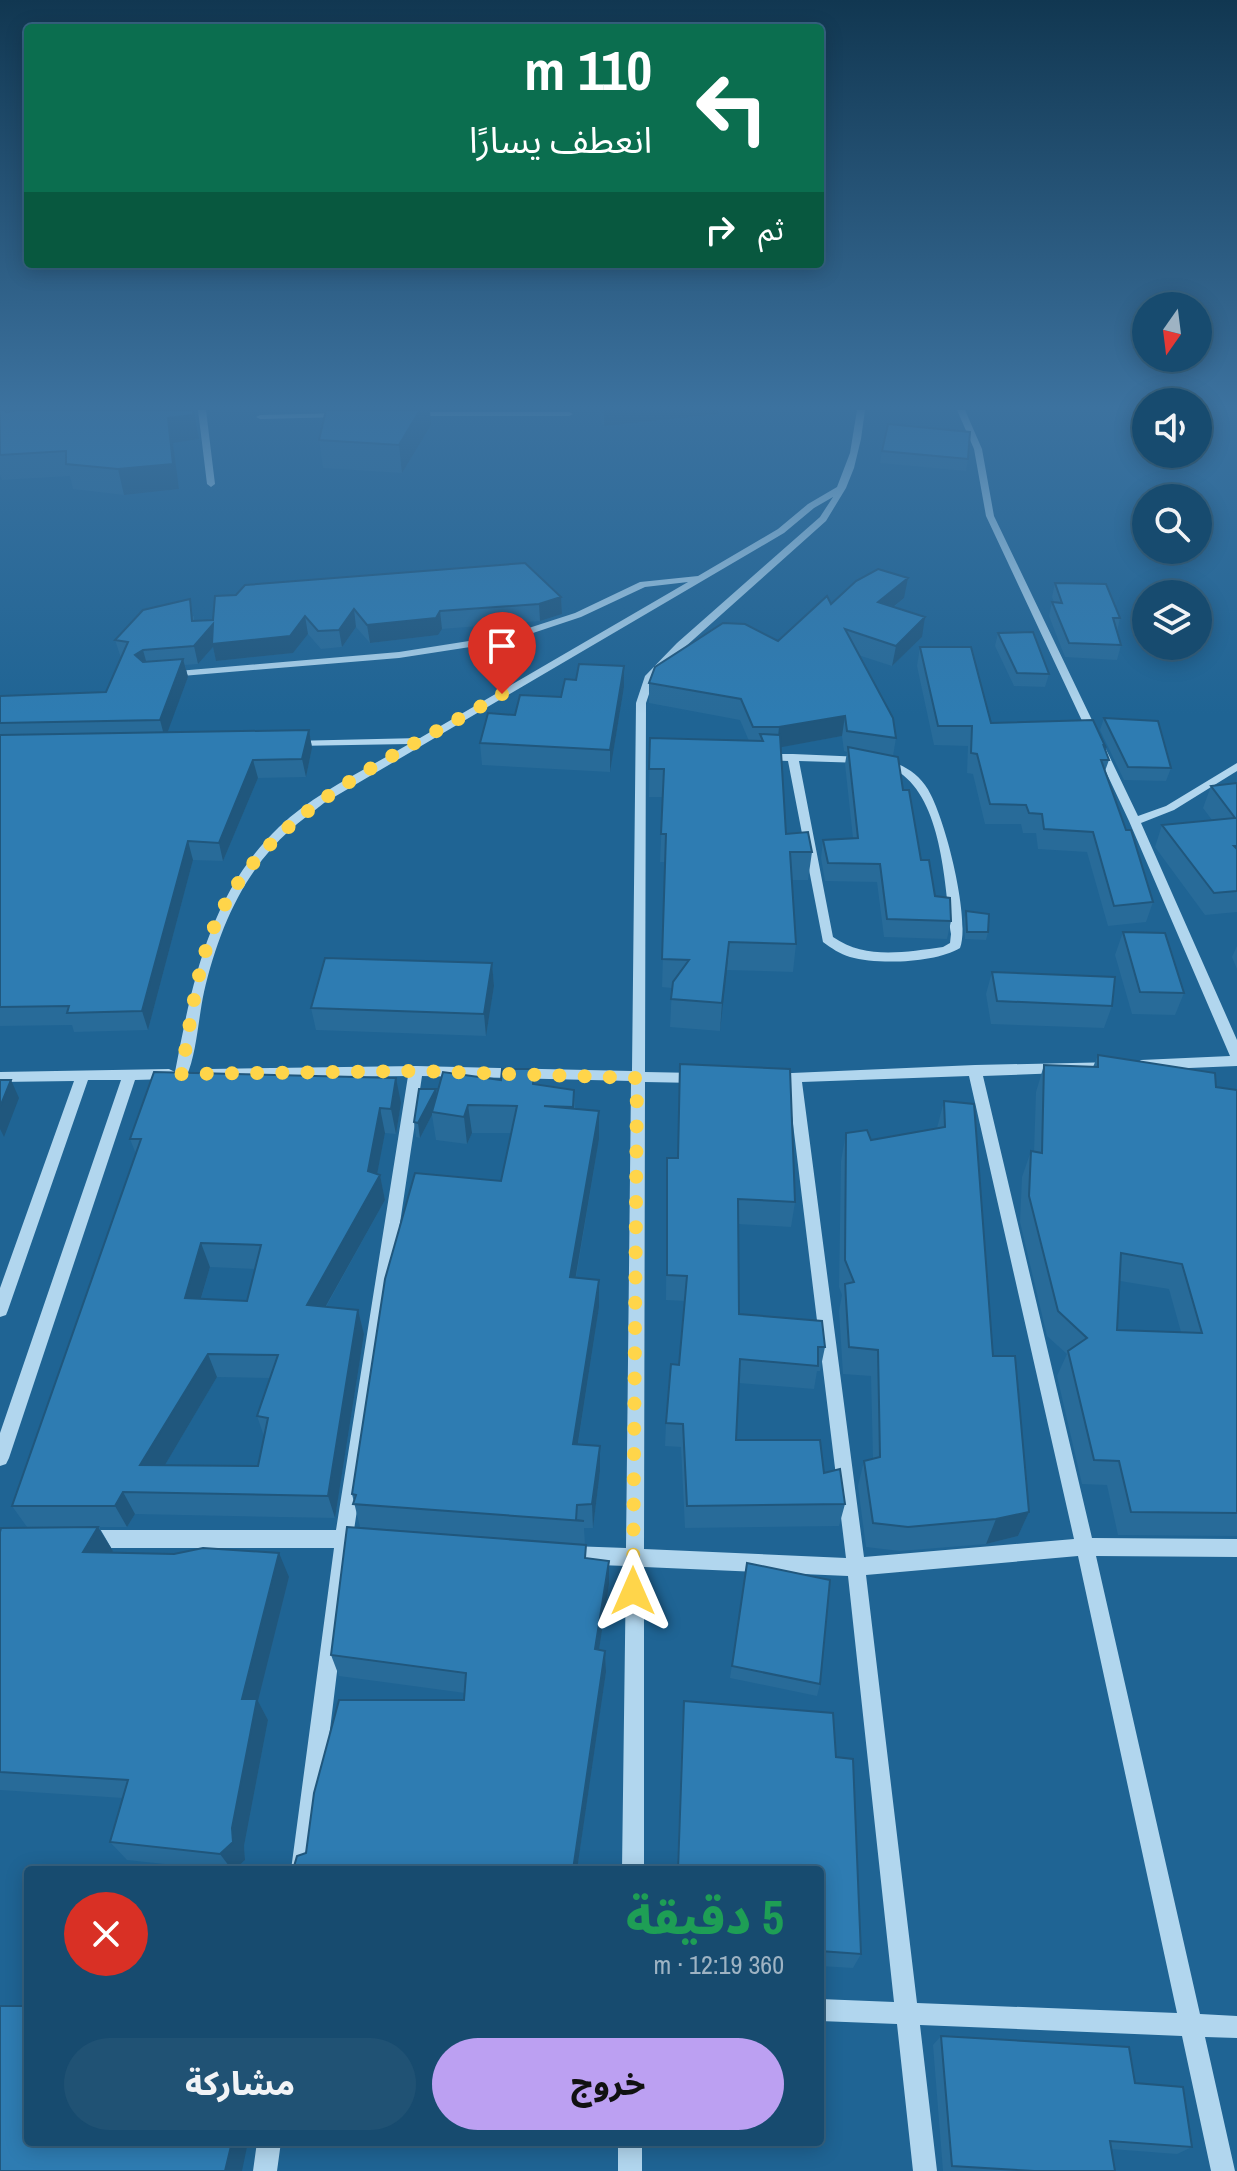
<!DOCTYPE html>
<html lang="ar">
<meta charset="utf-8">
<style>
:root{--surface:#174b6f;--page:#205274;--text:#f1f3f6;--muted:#9eb3c3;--line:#366382;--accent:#bca0f2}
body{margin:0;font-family:"Archivo Narrow","Noto Sans Arabic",sans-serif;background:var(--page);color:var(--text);direction:rtl;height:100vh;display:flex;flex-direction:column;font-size:30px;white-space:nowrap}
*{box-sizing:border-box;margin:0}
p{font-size:26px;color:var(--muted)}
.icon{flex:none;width:44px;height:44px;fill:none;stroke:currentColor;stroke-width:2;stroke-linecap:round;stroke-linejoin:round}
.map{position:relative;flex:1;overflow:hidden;direction:ltr}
.details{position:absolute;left:24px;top:1866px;width:800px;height:280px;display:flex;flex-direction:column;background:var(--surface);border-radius:8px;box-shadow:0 4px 20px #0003,0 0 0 2px var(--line);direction:rtl}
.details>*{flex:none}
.guide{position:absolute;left:24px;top:24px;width:800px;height:244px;border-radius:8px;box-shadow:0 4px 20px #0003,0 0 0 2px var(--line);direction:rtl;background:#0b6e4f;color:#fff;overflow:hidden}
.needle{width:52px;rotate:194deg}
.tools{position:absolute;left:1132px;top:292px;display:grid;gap:16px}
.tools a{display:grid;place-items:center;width:80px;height:80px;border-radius:50%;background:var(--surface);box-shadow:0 4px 20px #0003,0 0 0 2px var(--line);font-size:40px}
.pin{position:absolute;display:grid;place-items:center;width:68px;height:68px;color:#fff;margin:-82px -34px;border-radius:50% 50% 50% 0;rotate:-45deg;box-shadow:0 0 8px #0007}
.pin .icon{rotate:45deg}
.me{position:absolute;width:88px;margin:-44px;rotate:0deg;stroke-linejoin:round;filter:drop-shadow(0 0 6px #0008)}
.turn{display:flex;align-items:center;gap:28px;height:168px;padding:0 40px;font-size:36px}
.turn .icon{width:104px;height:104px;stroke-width:2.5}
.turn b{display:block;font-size:56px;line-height:68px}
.then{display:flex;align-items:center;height:76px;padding:0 40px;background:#0003;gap:16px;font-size:30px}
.round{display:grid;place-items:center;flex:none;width:84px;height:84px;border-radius:42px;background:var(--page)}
.overview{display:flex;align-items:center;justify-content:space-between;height:136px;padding:0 40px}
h1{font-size:48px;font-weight:800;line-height:60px;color:#1e9e55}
.cta{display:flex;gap:16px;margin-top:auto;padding:16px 40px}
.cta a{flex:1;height:92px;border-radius:48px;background:var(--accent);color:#111;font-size:32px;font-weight:800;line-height:92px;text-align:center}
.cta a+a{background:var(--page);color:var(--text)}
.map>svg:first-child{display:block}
</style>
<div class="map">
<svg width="1237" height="2171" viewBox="0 0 1237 2171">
<rect width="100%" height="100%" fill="#1f6494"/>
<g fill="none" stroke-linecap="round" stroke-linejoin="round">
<!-- minor -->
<path fill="#b1d6ee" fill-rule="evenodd" d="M198 410H206L215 484 211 487 207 484Z
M857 410H865L861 439 854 468 846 488 826 521 685 647 654 679 646 703 645 1072 697 1073 704 1078 697 1083 645 1082 644 1549 846 1558 788 1083 769 1082 767 1078 769 1074 975 1065 1118 1062 1120 1066 1118 1070 1113 1071 983 1076 1092 1538 1237 1539V1557L1096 1556 1200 2014 1237 2016V2038L1205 2037 1235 2171H1211L1182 2036 920 2025 937 2171H913L897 2024 820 2021V1999L894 2002 848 1576 644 1567V1870H622L626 1566 571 1564 565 1561 562 1555 565 1549 571 1546 626 1548 631 1081 422 1076 354 1530 368 1533 371 1539 368 1545 352 1548 313 1870H291L334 1548H87L81 1545 78 1539 81 1533 87 1530H336L408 1076 210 1079 203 1074 210 1069 416 1066 632 1071 636 703 645 676 677 643 820 517 833 497 814 508 784 533 324 803C313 812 300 821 290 830 242 873 218 932 204 992 198 1020 197 1052 186 1078L181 1079 175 1076 169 1079 135 1080 9 1458 6 1464 0 1466V1433L121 1080H88L8 1310 6 1315 0 1317V1288L74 1081 0 1082V1072L169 1069 175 1072C192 982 210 893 279 827 316 792 365 770 409 744L294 746 290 745V741L420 738 688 582 645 587 581 617 509 641 399 658 170 677 165 674 166 672 399 652 507 635 575 613 640 582 698 576 778 529 808 504 837 487 850 453ZM969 1076 1074 1539 864 1557 802 1082ZM1078 1556 1177 2013 917 2003 866 1575Z
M957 410H965L982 449 994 516 1138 816 1166 806 1237 763V771L1174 810 1141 823 1237 1040V1066L1141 1070 1134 1065 1141 1060 1230 1056 1129 821 986 516 974 449Z
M412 412H569L573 414 569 416H409L408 414Z
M346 413V417H343L260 419 256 417 260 415Z
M793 754 863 757 868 760 863 763 799 761 833 937C866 960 905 952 943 947L950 943 951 934C945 887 943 807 903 775 897 770 888 767 880 764V760L884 759C901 764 915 771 925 785 944 810 971 920 960 948 935 963 878 965 850 957 840 954 831 948 823 942L788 761 764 760 759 757 764 754Z
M257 2142H281L277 2171H253Z
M618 2142H642V2171H618Z"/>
</g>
<!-- wall -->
<path fill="#286b99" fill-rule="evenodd" d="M0 410 196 416 199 439 173 443 179 489 124 495 73 489 70 476 2 480 0 475Z
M596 410H718V414L604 426Z
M431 425 402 473 323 468 319 440Z
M882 451 968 459 966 471 880 463Z
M1055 583 1120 618 1117 632 1121 645 1117 660 1065 657 1049 616 1052 602H1054L1052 597Z
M215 596 561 597 562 614 540 621 442 629 438 635 370 643 356 627 342 647 321 649 308 634 293 653 216 661 213 647 198 664 185 665 188 677 167 732 309 730 312 748 306 777 258 778 223 861 193 860 148 1030 74 1032 72 1025 0 1026V696L106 692 121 658 115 640 194 616V621L213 620Z
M904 598 894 607 922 637 892 666 858 655 896 738 893 756 921 860 935 896 951 921 947 939 884 937 877 882 825 881 821 858 823 840 853 838 845 764 847 752 844 751 842 736 781 747 786 834 812 852 808 880H792L796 944 793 972 727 970 720 1031 670 1027 672 988 662 987 666 862H660L663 797H649L650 738 749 741 740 720 649 703V683L778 641 831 604Z
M998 633 1049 674 1045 687 1014 686 995 646Z
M920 647 991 723 1093 720 1106 748V751L1109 760 1105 771 1153 902 1146 922 1108 926 1087 852 1038 849 1036 833H1023L1021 824H985L973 774 967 773 968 746 934 745 917 666Z
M624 666V687L610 772 482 765 480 743 515 715 561 697 576 680Z
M1104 718 1171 768 1166 781 1124 780 1100 730Z
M1237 783V912L1205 915 1155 847 1162 825 1212 820 1203 808 1211 786Z
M966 911 988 932 986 940 965 939 964 919Z
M1123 932 1184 993 1175 1015 1132 1014 1115 955Z
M1237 946V969L1232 957Z
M492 963 494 986 486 1036 316 1030 311 1008Z
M992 972 1112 1006 1104 1028 991 1024 986 994Z
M1098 1055 1216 1087 1237 1090V1536L1118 1535 1107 1485 1082 1484 1057 1376 1067 1354 1047 1336 1020 1222 1022 1177 1031 1151 1034 1152 1036 1092 1044 1065 1093 1067ZM1120 1281 1169 1289 1181 1332 1117 1330Z
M535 1084 574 1090 575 1109 599 1111V1139L576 1278 599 1280V1307L578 1444 600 1446V1471L593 1528H584L585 1545 360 1527 352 1494 501 1181 511 1133H472L467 1144 436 1140 432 1115 420 1138 416 1137 414 1122 436 1089 437 1094Z
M944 1101 993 1356 1029 1512 1018 1536 986 1544 900 1551 866 1547 858 1486 864 1461 873 1459 871 1376 843 1374 839 1311 842 1295 839 1287 841 1161 846 1133 871 1140 937 1128Z
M401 1103 396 1134 385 1133 377 1174 380 1175 385 1200 326 1307 358 1310 364 1334 335 1518 135 1514 127 1527H99L113 1551 112 1553 289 1577 258 1701 268 1720 244 1846 245 1860 234 1870H221L127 1860 110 1842 123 1798 0 1790V1532L27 1527 12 1506 136 1154 130 1139ZM210 1267 255 1269 247 1301 201 1299ZM217 1377 270 1378 257 1416 264 1436 258 1466 165 1465Z
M667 1158 795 1202 791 1227 738 1224 739 1314 825 1347 820 1371H817L814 1389 739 1383 736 1440 824 1473 845 1504 839 1526 685 1528 681 1447 665 1446 666 1423 679 1365 685 1301 666 1300Z
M587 1558 609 1584 599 1650 605 1651 606 1672 577 1870H293L306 1853 464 1700 465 1693 339 1676 331 1655Z
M747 1563 820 1684 817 1696 730 1678Z
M684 1701 836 1757 861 1954 853 1968 820 1966V1870H677L682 1722Z
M941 2036 1135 2083 1192 2147 1177 2154 1111 2149 1115 2171H943L933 2045Z"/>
<!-- shaded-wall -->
<path fill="#20577d" d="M194 410 199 439 173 443 179 489 124 495 118 469 168 418Z
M420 410H430L431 425 402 473 399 445Z
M604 410H718V414L604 426Z
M908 578 904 598 875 622 878 602Z
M561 597 562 614 540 621 539 604Z
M354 609 356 627 342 647 339 630Z
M440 611 442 629 438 635 370 643 367 625Z
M305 616 308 634 293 653 216 661 213 647 198 664 194 646 213 624Z
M925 617 922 637 892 666 896 646Z
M143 650 148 668 135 655Z
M183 659 188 677 165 739 160 720Z
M624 666V687L610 772V750Z
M845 716 842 736 777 748 779 727Z
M309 730 312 748 306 777 302 759Z
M253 760 258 778 223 861 219 843Z
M188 841 193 860 148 1030 142 1011Z
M729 942 727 970 720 1031 722 1003Z
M492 963 494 986 486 1036 484 1014Z
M396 1078 401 1103 396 1134 391 1109Z
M11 1080 19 1098 4 1137 0 1129V1107Z
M436 1089 438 1104 432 1112V1115L420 1138 418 1123Z
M468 1105 472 1133 467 1144 464 1117Z
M380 1108 385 1133 375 1185 380 1175 385 1200 313 1329 307 1305 368 1171Z
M599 1111V1139L571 1304 570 1277Z
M201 1243 210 1267 194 1322 185 1298Z
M599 1280V1307L574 1468 573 1444Z
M358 1310 364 1334 335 1518 328 1496Z
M208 1354 217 1377 152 1487 140 1465Z
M600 1446V1471L593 1528 592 1504Z
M123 1492 135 1514 127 1527 115 1506Z
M1029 1512 1018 1536 986 1544 996 1519Z
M98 1527 113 1551 98 1576 83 1552Z
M279 1553 289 1577 258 1701 268 1720 244 1846 245 1860 234 1870H232L220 1854 242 1699Z
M609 1561V1584L596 1670 595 1649Z
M605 1651 606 1672 577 1870H573Z
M232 2142H248L242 2171H225Z"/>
<!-- building -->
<path fill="#2e7cb2" stroke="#20577d" stroke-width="2" fill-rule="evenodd" d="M0 410H6V412L18 410H193V415L168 418 173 464 118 469 66 464V451L0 455Z
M326 410H420L399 445 319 440Z
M888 424 970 432 968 459 882 451Z
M525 563 561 597 539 604 440 611 436 618 367 625 354 609 339 630 318 631 305 616 290 636 212 644 213 624 194 646 143 650 135 655 143 662 183 659 160 720 0 723V696L106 692 128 642 115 640 143 610 190 599 192 621 213 620 215 596 236 595 245 585Z
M878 569 908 578 878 602 925 617 896 646 845 629 893 718 896 738 847 731 845 716 779 727H753L741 699 649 683 655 667 723 623 745 624 778 641 827 596 831 604 856 581Z
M1055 583 1106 584 1120 618H1113L1121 645 1069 643 1052 602 1062 603Z
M1033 632 1049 674 1017 673 998 633Z
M920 647H971L991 723 1093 720 1106 748 1103 744 1109 760H1101L1126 830H1131L1153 902 1114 906 1093 832 1044 829 1042 814 1029 813 1026 805 990 804 977 754 971 753 972 726H938Z
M579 664 624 666 610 750 480 743 488 713 515 715 520 695 561 697 565 679 576 680Z
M1104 718 1158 721 1171 768 1128 767Z
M309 730 302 759 253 760 219 843 188 841 142 1011 67 1013 69 1006 0 1007V735Z
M760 734 780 735 786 834 808 832 812 852H790L796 944 729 942 722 1003 671 999 673 982 689 960 662 959 666 834H661L664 769H649L650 738 763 741Z
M848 747 898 757 903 790H909L921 860H929L935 896 950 898 951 921 887 919 880 864 828 863 823 840 858 838Z
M1237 783V846H1234L1237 849V891L1214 893 1162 825 1235 818 1211 786Z
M966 911 989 914 988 932H967Z
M1123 932 1165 933 1184 993 1140 992Z
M325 958 492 963 484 1014 311 1008Z
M992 972 1115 977 1112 1006 997 1001Z
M1098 1055 1215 1073 1216 1087 1237 1090V1513L1131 1512 1119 1461 1094 1460 1068 1351 1087 1338 1058 1311 1029 1196 1031 1151 1042 1153 1044 1065 1098 1067ZM1121 1253 1182 1264 1202 1333 1117 1330Z
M680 1064 790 1069 795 1202 738 1199 739 1314 822 1321 825 1347H818V1366L740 1359 736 1440H820L824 1473 840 1469 845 1504 687 1506 683 1424 666 1423 671 1364 679 1365 687 1276 667 1275V1158H678Z
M502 1069H534L533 1084 574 1090 573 1107 544 1106 599 1111 570 1277 599 1280 573 1444 600 1446 592 1504 577 1505 576 1520 584 1521 353 1504 356 1495 352 1494 385 1279 415 1173 501 1181 517 1106 468 1105 464 1117 432 1112 443 1072 501 1080Z
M154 1072 396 1078 391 1109 380 1108 368 1171 380 1175 307 1305 358 1310 328 1496 123 1492 115 1506H12L141 1139H130ZM201 1243 261 1245 247 1301 185 1298ZM208 1354 278 1355 257 1416 268 1418 258 1466 140 1465Z
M0 1080H11L0 1107Z
M419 1089H436L418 1123 414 1122Z
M944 1101 974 1104 993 1356H1015L1029 1512 996 1519 908 1527 873 1523 864 1461 880 1457 878 1350 849 1347 845 1284 854 1282 845 1260 846 1133 867 1130 871 1140 945 1127Z
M98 1527 83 1552 174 1554 203 1548 279 1553 242 1699H257L232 1828 233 1842 220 1854 110 1842 128 1780 0 1772V1532L1 1528Z
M347 1527 586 1545 585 1558 609 1561 595 1649 605 1651 573 1870H293L297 1856 306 1853 314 1793 339 1700H464L466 1673 331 1655Z
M747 1563 830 1580 820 1684 732 1666Z
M684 1701 833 1713 836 1757 853 1759 861 1954 820 1951V1870H678Z
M0 2006H28V2142H232L225 2171H0Z
M941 2036 1129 2047 1135 2083 1183 2087 1192 2147 1110 2141 1115 2171H1034L952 2166Z"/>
<!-- sky -->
<linearGradient id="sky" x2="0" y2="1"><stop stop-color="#113751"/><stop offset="0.57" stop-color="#3c729f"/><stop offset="1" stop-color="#3c729f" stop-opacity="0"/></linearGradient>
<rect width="1237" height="714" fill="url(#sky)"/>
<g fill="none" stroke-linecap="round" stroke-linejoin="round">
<!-- route -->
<path stroke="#ffd54a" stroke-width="14" stroke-dasharray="0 25.2" d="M502 694C397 757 260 810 212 932 195 976 190 1028 181 1074L416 1071 637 1078 633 1591"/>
</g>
</svg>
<div class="tools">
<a><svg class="needle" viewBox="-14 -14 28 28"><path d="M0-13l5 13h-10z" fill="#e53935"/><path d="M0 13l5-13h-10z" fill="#9eb3c3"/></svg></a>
<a><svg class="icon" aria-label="sound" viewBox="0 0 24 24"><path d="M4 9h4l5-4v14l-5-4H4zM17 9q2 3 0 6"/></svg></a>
<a><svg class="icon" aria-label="search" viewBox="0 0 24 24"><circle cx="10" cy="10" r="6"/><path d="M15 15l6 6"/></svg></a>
<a><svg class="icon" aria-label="layers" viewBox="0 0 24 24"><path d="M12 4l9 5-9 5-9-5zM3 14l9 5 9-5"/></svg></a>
</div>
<div class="pin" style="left:502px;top:694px;background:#d93025"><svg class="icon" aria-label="arrive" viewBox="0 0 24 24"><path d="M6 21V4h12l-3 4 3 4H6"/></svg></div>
<svg class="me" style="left:633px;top:1591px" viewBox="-20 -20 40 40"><path d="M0-17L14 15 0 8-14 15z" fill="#ffd54a" stroke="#fff" stroke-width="4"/></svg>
<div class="guide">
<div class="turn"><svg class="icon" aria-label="left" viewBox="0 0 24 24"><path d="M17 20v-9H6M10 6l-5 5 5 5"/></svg><div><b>110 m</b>انعطف يسارًا</div></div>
<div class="then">ثم<svg class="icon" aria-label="right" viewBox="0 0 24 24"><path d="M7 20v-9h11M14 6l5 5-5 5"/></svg></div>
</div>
<section class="details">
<div class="overview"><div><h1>5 دقيقة</h1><p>360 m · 12:19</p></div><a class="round" style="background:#d93025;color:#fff"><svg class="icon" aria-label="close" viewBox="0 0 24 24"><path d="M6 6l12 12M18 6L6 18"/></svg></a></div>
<div class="cta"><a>خروج</a><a>مشاركة</a></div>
</section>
</div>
